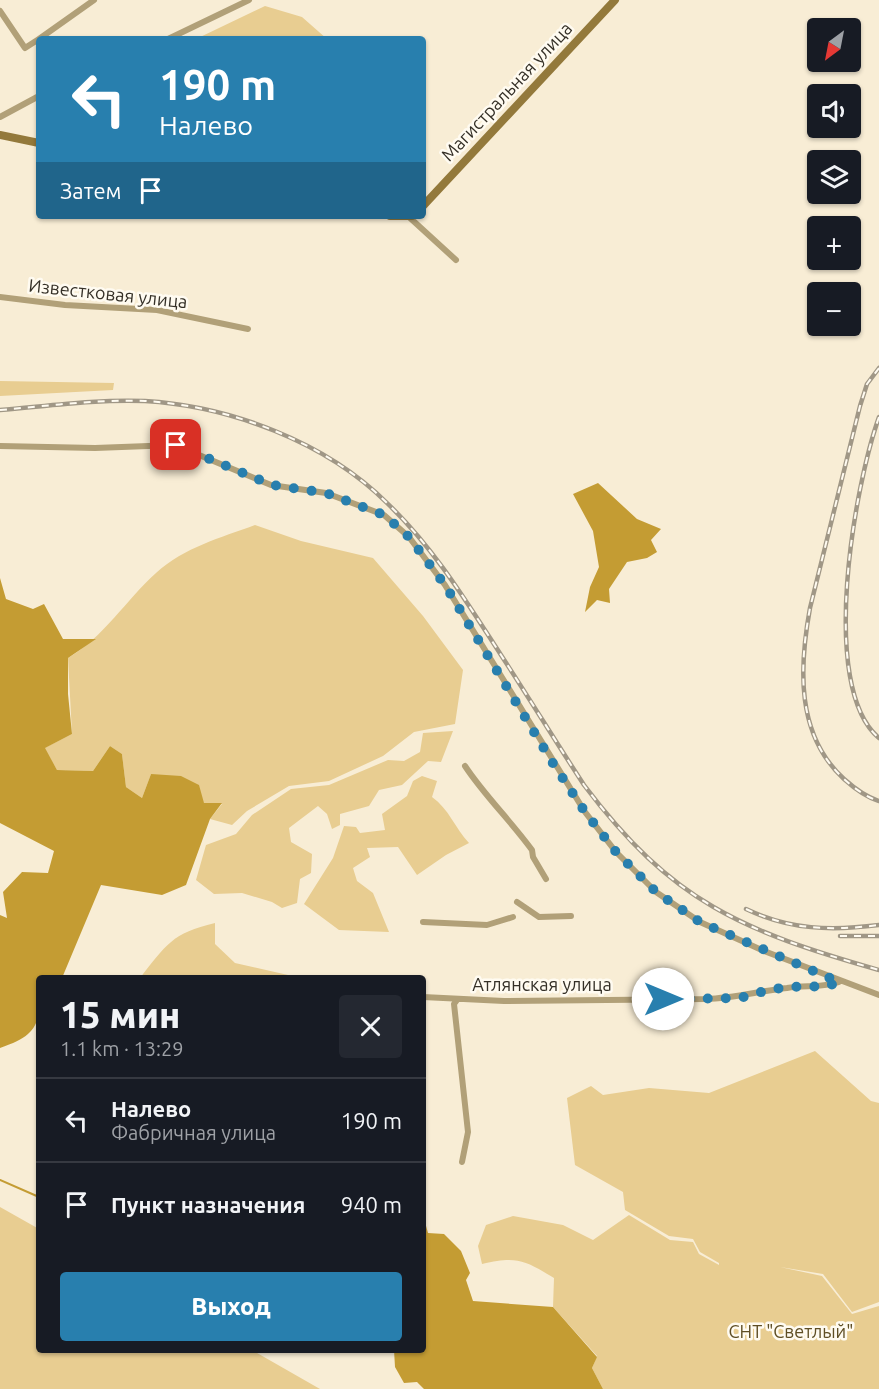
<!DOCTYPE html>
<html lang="ru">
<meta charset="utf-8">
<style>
:root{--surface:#171b24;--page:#242831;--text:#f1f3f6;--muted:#9ea1a6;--line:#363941;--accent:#287fae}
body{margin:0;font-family:Ubuntu,sans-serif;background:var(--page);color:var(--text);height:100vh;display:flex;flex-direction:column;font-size:22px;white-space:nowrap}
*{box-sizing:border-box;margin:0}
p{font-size:20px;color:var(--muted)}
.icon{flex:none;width:33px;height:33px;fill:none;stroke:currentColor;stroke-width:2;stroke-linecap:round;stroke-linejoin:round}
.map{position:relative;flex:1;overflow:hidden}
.sheet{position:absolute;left:36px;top:975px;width:390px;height:378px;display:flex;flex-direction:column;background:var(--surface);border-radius:6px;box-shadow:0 2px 4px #0004}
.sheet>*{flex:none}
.guide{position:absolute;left:36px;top:36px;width:390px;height:183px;border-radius:6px;box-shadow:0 2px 4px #0004;background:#287fae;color:#fff;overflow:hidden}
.needle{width:39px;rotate:212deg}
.buttons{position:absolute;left:807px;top:18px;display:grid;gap:12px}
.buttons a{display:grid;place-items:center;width:54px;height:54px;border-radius:6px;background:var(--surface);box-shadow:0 2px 4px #0004;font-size:30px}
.pin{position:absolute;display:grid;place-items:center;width:51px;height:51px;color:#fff;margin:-26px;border-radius:12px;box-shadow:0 3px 9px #0006}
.me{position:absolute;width:66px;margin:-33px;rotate:90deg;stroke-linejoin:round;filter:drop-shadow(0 0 4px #0008)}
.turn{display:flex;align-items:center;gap:21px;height:126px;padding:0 24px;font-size:27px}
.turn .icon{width:78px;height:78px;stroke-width:2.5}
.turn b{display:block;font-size:42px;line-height:51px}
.then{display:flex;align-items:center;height:57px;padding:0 24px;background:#0003;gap:12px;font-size:22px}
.round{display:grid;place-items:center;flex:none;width:63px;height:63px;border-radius:6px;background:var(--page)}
.summary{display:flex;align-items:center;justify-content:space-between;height:102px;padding:0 24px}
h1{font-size:36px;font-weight:800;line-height:45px}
.action{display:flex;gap:12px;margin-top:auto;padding:12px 24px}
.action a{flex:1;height:69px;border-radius:6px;background:var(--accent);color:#fff;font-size:24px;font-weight:800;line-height:69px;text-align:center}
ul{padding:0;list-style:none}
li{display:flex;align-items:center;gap:18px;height:84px;padding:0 24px;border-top:2px solid var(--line)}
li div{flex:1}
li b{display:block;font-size:22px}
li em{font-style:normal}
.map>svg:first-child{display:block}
</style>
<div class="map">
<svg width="879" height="1389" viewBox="0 0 879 1389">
<rect width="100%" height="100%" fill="#f8edd5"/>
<!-- green -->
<path fill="#e8cd91" d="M265 6 302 17 327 39H196Z
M0 381 114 383 113 390 0 396Z
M255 525 301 541 373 558 423 616 463 670 455 724 414 732 383 756 329 781 289 786 247 811 232 825 210 819 222 804 204 803 151 774 142 798 126 787 122 754 110 746 93 771 57 770 44 748 72 734 68 658C105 636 125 601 156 573 185 547 220 538 255 525Z
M453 731 441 762 428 761 402 785 379 790 369 806 340 814V825L332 829 327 814 318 806 289 828 291 842 312 854 311 873 300 879 297 903 282 908 272 902 242 893 214 894 196 880 206 845 236 834 252 815 291 789 329 785 388 760 404 761 420 752 423 733Z
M422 776 437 781 432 797C449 809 455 828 469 843L446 855 417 875 398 847 367 848 370 857 353 868 357 881 373 893 389 932 339 930 304 904 333 858 344 826 356 827 360 833 385 830 382 814 407 796 413 781Z
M215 923V944L235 963 288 975V978H140C166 945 172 933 215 923Z
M815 1051 871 1101 879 1103V1302L852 1312 823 1274 780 1267 822 1276 852 1314 879 1306V1389H603L592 1368 597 1356 553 1307 554 1278C524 1260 517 1256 482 1264L478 1246 486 1225 513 1216 563 1225 593 1240 629 1215 670 1240 693 1242 699 1254 719 1265V1263L700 1252 693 1239 669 1236 625 1210 623 1192 575 1165 567 1098 591 1086 603 1095 649 1088 709 1093Z
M0 1207 39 1229V1350H252L320 1389H0Z"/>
<!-- water -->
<path fill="#c49c33" d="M598 483 637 519 661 529 651 540 657 552 647 558 627 562 609 589 610 603 597 600 585 612 590 587 599 567 593 531 573 494Z
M0 578 6 599 33 609 44 604 63 639H96L68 658V694L72 734 45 748 57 770 93 771 110 746 122 754 126 787 142 798 151 774 181 776 199 785 204 803H222L210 819 186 885 162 895 101 885 62 978H39C39 1020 44 1033 0 1048V915L7 918 3 892 22 872 48 873 54 851 0 823Z
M423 1215 428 1233 444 1234 461 1251 470 1273 466 1280 473 1301 553 1307 597 1357 592 1368 603 1389H424L417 1382 404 1383 395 1367 394 1350H423Z"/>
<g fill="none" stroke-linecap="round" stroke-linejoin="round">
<!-- stream -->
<path stroke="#c49c33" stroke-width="2" d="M0 1180 39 1197"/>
<!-- street -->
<path stroke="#b1a078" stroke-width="6" d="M0 11 25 48 39 39
M39 39 94 0
M168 39 249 0
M0 117 39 96
M409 217 456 260
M0 297 65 305 157 310 248 329
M0 446 95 448 175 445 271 485 326 493 384 515 409 537 445 585 585 812 616 852 656 892 700 922 764 951 879 995
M465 766C484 795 511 821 532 850L533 857 546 879
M517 902 539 917 571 916
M423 922 487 925 513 917
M423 997 504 1001 706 999C735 998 759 991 787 988 805 985 822 988 839 982
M457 1000 454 1004 468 1132 462 1162"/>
<!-- secondary -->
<path stroke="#93793b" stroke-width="8" d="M0 135 39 143
M423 206 615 0
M390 216H412"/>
<!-- rail casing -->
<g stroke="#a09786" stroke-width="4.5">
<path id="rail" d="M879 368 867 384 860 406 810 608C799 668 796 735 844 779 854 788 866 797 879 801
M0 410C48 406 97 399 145 401 230 406 326 442 387 503 434 548 466 601 501 655 529 698 556 742 584 785 672 902 742 931 879 970
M879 417C855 484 818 687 879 738
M746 909C790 930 831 931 879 925
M840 936H879"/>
</g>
<!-- rail -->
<use href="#rail" stroke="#fffbf1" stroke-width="2" stroke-dasharray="7" stroke-linecap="butt"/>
</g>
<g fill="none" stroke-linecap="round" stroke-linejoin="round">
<!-- route -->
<path stroke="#287fae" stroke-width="10" stroke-dasharray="0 18" d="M176 445 272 485 326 493 384 515 409 537 445 585 554 765 585 812 616 852 656 892 700 922 839 982 825 987 804 986 772 989 740 998 663 999"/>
</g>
<g text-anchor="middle" stroke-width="5" stroke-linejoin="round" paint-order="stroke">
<!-- street labels -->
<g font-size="18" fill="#353027" stroke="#fffbf1">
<text transform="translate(507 92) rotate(-47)" y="6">Магистральная улица</text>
<text transform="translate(108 294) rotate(6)" y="6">Известковая улица</text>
<text x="542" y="991">Атлянская улица</text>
</g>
<!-- park labels -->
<g font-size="18" fill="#5f4e24" stroke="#fffbf1">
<text x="791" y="1338">СНТ "Светлый"</text>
</g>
</g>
</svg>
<div class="buttons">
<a><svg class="needle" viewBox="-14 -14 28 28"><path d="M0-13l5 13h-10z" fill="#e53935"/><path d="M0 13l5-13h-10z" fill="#9ea1a6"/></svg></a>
<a><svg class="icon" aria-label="sound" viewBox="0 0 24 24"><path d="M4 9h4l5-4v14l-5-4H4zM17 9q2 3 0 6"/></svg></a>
<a><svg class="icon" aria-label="layers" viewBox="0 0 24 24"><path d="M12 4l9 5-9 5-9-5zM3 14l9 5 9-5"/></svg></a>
<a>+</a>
<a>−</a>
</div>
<div class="pin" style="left:176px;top:445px;background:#d93025"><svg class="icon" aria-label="arrive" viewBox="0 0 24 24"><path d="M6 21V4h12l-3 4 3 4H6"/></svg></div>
<svg class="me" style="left:663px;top:999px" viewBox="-20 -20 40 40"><circle r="19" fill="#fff"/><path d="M0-13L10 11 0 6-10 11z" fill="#287fae"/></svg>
<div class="guide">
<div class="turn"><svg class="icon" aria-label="left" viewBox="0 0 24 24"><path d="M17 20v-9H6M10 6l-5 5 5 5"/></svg><div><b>190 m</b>Налево</div></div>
<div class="then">Затем<svg class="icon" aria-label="arrive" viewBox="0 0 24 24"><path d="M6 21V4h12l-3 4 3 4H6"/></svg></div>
</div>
<section class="sheet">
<div class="summary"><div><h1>15 мин</h1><p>1.1 km · 13:29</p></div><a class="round"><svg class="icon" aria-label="close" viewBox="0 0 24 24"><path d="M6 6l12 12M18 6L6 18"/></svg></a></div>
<ul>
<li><svg class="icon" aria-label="left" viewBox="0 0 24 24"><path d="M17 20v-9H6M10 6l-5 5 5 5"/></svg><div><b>Налево</b><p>Фабричная улица</p></div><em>190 m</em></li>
<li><svg class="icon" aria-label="arrive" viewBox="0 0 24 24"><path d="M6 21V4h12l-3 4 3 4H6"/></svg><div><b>Пункт назначения</b></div><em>940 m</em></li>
</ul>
<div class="action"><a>Выход</a></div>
</section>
</div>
